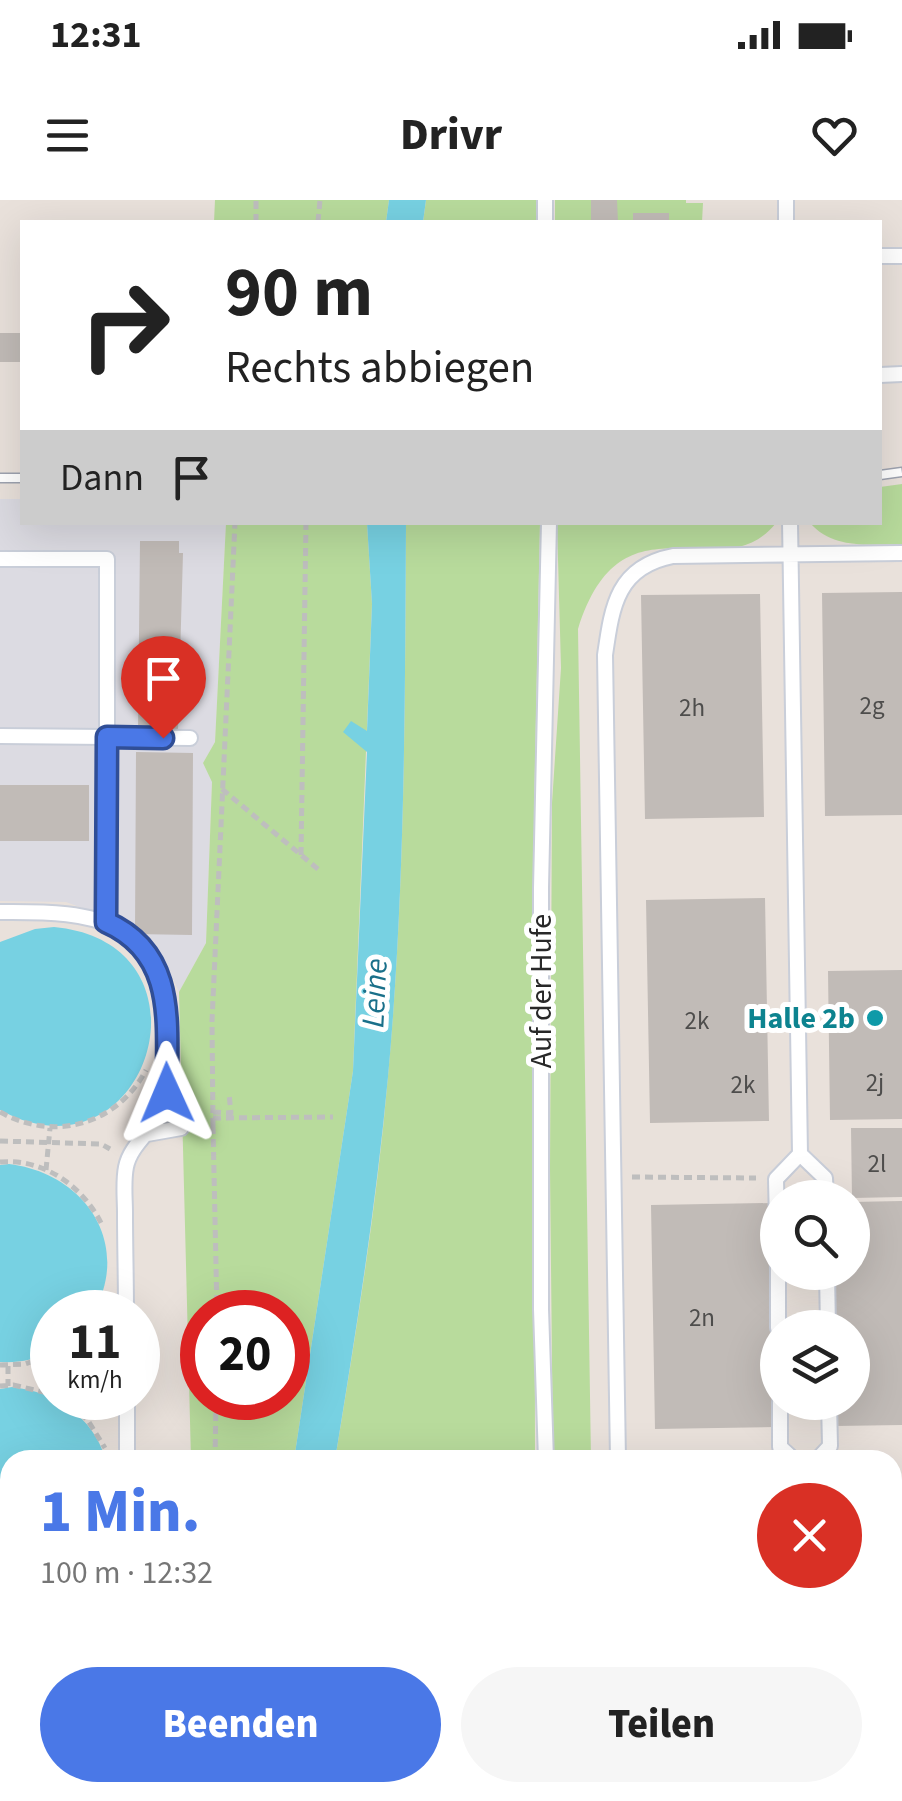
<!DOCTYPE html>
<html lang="de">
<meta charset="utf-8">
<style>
:root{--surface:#fff;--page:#f6f6f6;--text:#222;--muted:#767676;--accent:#4a78e7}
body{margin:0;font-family:"Source Sans 3",sans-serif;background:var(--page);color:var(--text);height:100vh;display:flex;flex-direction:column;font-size:38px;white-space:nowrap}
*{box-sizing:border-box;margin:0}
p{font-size:32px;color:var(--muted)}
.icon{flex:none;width:55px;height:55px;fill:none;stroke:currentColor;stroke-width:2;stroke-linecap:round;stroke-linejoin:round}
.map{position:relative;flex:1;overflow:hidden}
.details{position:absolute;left:0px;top:1250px;width:902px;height:352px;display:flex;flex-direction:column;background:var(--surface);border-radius:30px 30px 0 0;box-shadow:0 10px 40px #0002}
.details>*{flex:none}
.guide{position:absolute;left:20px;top:20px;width:862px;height:305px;border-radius:0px;box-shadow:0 10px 40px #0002;background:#fff;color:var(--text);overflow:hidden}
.tools{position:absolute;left:760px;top:980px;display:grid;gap:20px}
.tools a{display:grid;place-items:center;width:110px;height:110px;border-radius:50%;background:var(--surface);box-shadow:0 10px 40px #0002;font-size:50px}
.speed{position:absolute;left:30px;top:1090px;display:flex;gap:20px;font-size:50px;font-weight:700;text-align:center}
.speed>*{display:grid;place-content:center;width:130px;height:130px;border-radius:50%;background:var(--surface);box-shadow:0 10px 40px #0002;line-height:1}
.speed small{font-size:25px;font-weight:400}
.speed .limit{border:15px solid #d22;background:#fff;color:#111}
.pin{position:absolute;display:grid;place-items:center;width:85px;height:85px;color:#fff;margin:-102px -42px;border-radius:50% 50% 50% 0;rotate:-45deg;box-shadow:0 0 10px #0007}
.pin .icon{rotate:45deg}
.me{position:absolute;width:110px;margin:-55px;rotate:359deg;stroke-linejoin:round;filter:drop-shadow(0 0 8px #0008)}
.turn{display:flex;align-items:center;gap:35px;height:210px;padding:0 40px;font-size:45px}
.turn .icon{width:130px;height:130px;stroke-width:2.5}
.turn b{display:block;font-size:70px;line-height:85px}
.then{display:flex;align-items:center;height:95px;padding:0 40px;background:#0003;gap:20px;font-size:38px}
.round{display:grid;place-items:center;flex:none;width:105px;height:105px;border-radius:52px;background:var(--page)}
.summary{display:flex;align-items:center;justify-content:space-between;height:170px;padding:0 40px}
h1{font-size:60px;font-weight:800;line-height:75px;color:var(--accent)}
.button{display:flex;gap:20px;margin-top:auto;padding:20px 40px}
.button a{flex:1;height:115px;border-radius:60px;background:var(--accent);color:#fff;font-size:40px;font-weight:800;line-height:115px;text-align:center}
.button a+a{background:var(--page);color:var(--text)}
.status{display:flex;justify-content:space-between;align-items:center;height:70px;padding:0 50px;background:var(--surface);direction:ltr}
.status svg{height:28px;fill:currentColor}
header{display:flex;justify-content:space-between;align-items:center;height:130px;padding:0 40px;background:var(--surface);font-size:45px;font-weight:800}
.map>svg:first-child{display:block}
</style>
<div class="status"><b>12:31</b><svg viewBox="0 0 49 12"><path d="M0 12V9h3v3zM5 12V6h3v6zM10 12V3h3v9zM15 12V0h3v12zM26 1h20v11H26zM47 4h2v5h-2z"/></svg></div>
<header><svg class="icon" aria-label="menu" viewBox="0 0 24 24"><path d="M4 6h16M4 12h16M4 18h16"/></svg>Drivr<svg class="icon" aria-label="heart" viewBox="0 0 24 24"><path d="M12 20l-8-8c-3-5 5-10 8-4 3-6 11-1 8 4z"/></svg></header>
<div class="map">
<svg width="902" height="1601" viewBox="0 0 902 1601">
<rect width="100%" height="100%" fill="#e9e1db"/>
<!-- industrial -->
<path fill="#dcdbe2" d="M0 299H22V322L226 323 215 542 203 563 212 581 206 743 179 792 161 753 118 721 66 702 0 701Z"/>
<!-- green -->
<path fill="#b8db9c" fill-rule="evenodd" d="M215 0H389L386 22H214Z
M426 0H538V22H423Z
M555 0H686V3H703L702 22H555Z
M902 284V344C869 344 834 350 810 323L880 322V287Z
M226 323H367L372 404 353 871 294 1260H191L179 792 206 743 212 582 203 563 215 542ZM202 1112H288V1198H202Z
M406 323H540L534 612 535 1260H335C356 1132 377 1005 388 876 405 692 405 507 406 323Z
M557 323H776C720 393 623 286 578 429L591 1260H553L550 969 552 603 561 468Z
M551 1592 552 1601H372L370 1593Z
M205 1593H323L326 1601H205Z"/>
<!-- water -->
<path fill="#77d1e2" d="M389 0H426L423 22H386Z
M367 323H406C405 508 405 693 388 877 376 1006 356 1132 335 1260H294L353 871 367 552 343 532 351 521 367 531 372 404Z
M54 727C224 743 148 990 0 910V742L35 729Z
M9 964C84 973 132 1042 94 1112H52V1151C36 1160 18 1163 0 1162V965Z
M12 1187C55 1192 93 1216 106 1260H10L9 1386 0 1384V1189Z
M2 1443 10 1444V1592L86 1593 80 1601H0Z"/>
<!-- building -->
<path fill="#c1bbb7" d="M591 0H617L618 22H591Z
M633 13H669V22H633Z
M0 133H22V162H0Z
M140 341H179V353H183L178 529 138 528Z
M902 392V615L825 616 822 393Z
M760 394 764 617 645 619 641 395Z
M136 552 193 553 192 735 135 734Z
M0 585H89V641H0Z
M765 698 769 921 650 923 646 700Z
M902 770V919L830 920 828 771Z
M851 928H902V997L852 998Z
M902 1001V1225L835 1226V1202H852V1128H834L833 1072H852V1002Z
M771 1003 774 1227 655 1229 651 1005Z
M902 1303V1527L892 1528V1304Z
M735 1592H759V1601H735Z"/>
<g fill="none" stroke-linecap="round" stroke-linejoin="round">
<!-- lane casing -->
<g stroke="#c9ced9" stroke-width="18">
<path id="lane" d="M545 0V22
M786 0V22
M880 56H902
M880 175 902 174
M790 322 800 954 825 978 826 998
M0 359H107V537L0 536
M0 712C97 711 165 717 166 834 167 856 171 882 165 903 158 928 131 942 126 967 123 982 125 998 125 1013 125 1046 126 1079 126 1112
M106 722 107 537 190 538
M147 934 181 928
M778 1071 776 979 800 954
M778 1072V1128
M827 1072 828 1128
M127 1198V1260
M780 1202V1247L794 1260
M546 1260 541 1109V688L549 322
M618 1260 605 455C612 406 617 367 673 356L902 353
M817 1260 830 1246 829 1202
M0 1405H10
M139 1592V1601
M561 1592 562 1601
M616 1592 617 1601
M811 1592V1601"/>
</g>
<!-- path -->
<path stroke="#bebebe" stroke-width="5" stroke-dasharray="8 5" stroke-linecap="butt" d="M256 22V0
M318 22 320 0
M222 589 319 670
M301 655 306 322
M0 912C54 942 117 925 146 870
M213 912 231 913 229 894
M213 918 333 917
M213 926 217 1112
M200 927 213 926 212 821 235 322
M0 941 101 944 110 949
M0 962C45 958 85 988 103 1027
M46 970 50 928
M632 977 756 978
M98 1112 104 1097
M0 1165 25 1164 52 1155
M8 1166V1186
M0 1186 13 1185 52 1194
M59 1198 87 1219 105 1248
M74 1208V1198
M215 1260 216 1198
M0 1440H10
M87 1601 92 1592
M228 1601V1592"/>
<!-- lane -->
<use href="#lane" stroke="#fff" stroke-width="14"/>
<!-- rail casing -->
<g stroke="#9ea3b0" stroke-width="11">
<path id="rail" d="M880 275 902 272
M0 278H22"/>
</g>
<!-- rail -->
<use href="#rail" stroke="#fff" stroke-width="8" stroke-dasharray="22" stroke-linecap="butt"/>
</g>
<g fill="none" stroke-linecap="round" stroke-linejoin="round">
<!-- route casing -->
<g stroke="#304e96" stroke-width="25">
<path id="route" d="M163 538 107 537 106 722C179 754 166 827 167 893"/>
</g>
<!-- route -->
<use href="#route" stroke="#4a78e7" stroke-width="18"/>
</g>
<!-- markers -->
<circle fill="#0f9aa8" stroke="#fff" stroke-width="4" cx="875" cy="818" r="10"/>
<g text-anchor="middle" stroke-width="10" stroke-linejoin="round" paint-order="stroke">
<!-- number labels -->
<g font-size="25" fill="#4e4d4c">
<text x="872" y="514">2g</text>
<text x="692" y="516">2h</text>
<text x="697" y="829">2k</text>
<text x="875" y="891">2j</text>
<text x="743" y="893">2k</text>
<text x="877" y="972">2l</text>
<text x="702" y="1126">2n</text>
</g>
<!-- street labels -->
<g font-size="30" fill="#282828" stroke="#fff">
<text transform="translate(541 791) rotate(-90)" y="10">Auf der Hufe</text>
</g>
<!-- culture labels -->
<g font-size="30" font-weight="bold" fill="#0d838f" stroke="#fff" text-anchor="end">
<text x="855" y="828">Halle 2b</text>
</g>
<!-- water labels -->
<g font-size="32" font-style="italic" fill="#1a708a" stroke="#fff">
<text transform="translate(374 793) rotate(-87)" y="11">Leine</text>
</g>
</g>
</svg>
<div class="tools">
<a><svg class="icon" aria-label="search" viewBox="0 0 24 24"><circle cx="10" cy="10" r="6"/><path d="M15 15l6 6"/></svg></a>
<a><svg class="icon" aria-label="layers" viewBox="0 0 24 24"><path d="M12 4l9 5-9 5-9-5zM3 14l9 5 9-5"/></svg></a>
</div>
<div class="speed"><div>11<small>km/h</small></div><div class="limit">20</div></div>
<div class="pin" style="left:163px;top:538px;background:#d93025"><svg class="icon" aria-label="arrive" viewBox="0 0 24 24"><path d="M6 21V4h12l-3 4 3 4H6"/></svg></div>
<svg class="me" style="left:167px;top:893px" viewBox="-20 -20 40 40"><path d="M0-17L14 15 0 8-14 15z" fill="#4a78e7" stroke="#fff" stroke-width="4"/></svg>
<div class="guide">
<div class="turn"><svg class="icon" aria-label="right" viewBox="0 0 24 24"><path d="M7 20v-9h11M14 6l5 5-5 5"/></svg><div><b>90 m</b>Rechts abbiegen</div></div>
<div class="then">Dann<svg class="icon" aria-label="arrive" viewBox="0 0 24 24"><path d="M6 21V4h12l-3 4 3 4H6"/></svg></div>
</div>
<section class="details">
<div class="summary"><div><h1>1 Min.</h1><p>100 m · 12:32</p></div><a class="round" style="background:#d93025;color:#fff"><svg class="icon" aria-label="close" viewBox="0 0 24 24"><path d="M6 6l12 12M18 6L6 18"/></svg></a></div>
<div class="button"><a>Beenden</a><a>Teilen</a></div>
</section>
</div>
